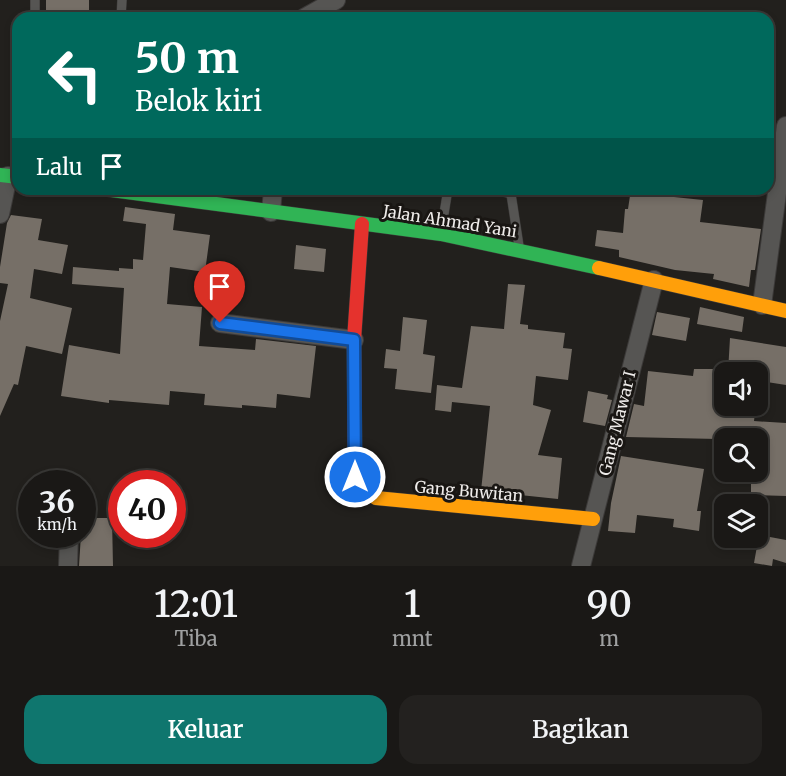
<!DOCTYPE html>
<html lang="id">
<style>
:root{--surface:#1a1816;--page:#23211f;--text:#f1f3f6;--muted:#9fa0a1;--line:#383735;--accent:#0f766e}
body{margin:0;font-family:Merriweather,serif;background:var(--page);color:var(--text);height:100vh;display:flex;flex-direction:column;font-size:22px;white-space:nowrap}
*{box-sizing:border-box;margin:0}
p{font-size:20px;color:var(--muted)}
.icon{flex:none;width:33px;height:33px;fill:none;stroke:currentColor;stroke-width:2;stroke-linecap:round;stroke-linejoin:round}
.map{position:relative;height:566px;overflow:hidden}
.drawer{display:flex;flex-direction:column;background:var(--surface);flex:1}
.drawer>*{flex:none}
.banner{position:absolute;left:12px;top:12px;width:762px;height:183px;border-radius:18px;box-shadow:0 3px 9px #0003,0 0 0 2px var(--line);background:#00695c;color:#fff;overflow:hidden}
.tools{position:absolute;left:714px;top:362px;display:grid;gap:12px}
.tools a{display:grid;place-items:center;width:54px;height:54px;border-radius:12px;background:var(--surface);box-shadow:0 3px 9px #0003,0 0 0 2px var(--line);font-size:30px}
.speed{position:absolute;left:18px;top:470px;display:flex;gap:12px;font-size:30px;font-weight:700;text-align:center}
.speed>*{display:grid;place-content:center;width:78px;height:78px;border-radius:50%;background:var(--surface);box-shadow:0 3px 9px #0003,0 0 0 2px var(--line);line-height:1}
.speed small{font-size:15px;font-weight:400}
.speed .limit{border:9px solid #d22;background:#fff;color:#111}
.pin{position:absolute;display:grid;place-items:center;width:51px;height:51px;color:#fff;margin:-62px -26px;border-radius:50% 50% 50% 0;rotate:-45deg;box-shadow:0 0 6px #0007}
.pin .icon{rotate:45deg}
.me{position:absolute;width:66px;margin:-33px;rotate:0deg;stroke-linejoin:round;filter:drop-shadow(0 0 4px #0008)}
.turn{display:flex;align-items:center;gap:21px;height:126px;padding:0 24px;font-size:27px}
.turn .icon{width:78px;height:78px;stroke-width:2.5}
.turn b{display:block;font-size:42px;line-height:51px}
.then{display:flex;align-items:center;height:57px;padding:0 24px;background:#0003;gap:12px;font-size:22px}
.eta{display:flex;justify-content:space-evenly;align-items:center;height:102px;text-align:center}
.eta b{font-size:36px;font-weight:600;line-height:42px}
.cta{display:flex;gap:12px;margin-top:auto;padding:12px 24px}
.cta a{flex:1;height:69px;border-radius:18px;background:var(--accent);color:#fff;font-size:24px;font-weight:600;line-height:69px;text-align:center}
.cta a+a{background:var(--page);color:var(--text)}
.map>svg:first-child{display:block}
</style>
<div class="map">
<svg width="786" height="566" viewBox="0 0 786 566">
<rect width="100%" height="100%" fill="#22201d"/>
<!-- building -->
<path fill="#766f67" d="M46 0H89V18H46Z
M631 189H675L674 197 703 200 700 222 761 229 755 270H751L749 287 713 279 714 274 675 270 619 257V250L595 246 597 230 623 233 625 209H628Z
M125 207 175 214 173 230 210 235 205 272 170 267 167 304 202 307 199 346 255 350 256 339 316 346 310 398 277 394 276 408 242 405V408L204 405 205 394 170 391 169 405 109 400V403L61 396 69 345 120 354 124 288 72 284 73 267 119 271V268L133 269V259L143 260 146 224 123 221Z
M11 215 42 219 38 240 68 245 62 274 34 269 30 298 72 308 62 354 26 346 18 385 14 384 0 416V321L8 284 0 283V267L7 223Z
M296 245 326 249 324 272 294 269Z
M508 284 525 285 520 324 528 325V329L565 333 563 348 572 349 568 380 536 376 533 405 551 410 538 455 562 458 558 499 481 491 490 406 452 402 451 412 435 410 437 385 462 388 471 326 504 329Z
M700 307 744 317 742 332 697 324Z
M657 312 690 318 686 341 652 335Z
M403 317 427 320 423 354 435 356 431 393 395 389 397 369 384 368 386 349 400 351Z
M730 338 786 347V385L760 381 761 372H728Z
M694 369H719V405H756L754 421 786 423V496L751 495V473H758V438L718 434V439L626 437 634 404 644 406 648 371 693 376Z
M588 391 608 395 607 399 612 400 605 426 583 422Z
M621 456 704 469 697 511H701L699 531 673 527 674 519 637 515 635 533 608 531 611 503Z
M82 518H112L113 566H79Z
M759 535 786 540V563L773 559 772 566 754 563Z"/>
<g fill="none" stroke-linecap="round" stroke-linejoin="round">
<!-- lane casing -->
<g stroke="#3c3a39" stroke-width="10">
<path id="lane" d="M35 18V0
M121 18 122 0
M492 189 511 194 519 246
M441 232 448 189"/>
</g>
<!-- street casing -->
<g stroke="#3c3a39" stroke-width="20">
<path id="street" d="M304 18 336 0
M271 212 273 189
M0 214 8 176
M762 305 786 126
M220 323 354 340
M68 566 69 534
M581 566 654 280"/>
</g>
<!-- fast casing -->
<g stroke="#3c3a39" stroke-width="15">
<path id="fast" d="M0 175 18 177
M104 189 441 234 599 268"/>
</g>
<!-- slow casing -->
<g stroke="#3c3a39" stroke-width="15">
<path id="slow" d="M599 268 786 311
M355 464C355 483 360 488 376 498L593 519"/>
</g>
<!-- jam casing -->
<g stroke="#3c3a39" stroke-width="15">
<path id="jam" d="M355 464 354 340 362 224"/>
</g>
<!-- lane -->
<use href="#lane" stroke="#565553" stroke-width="9"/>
<!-- street -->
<use href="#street" stroke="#565553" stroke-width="18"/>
<!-- fast -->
<use href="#fast" stroke="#30b455" stroke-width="14"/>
<!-- slow -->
<use href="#slow" stroke="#ff9f0a" stroke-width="14"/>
<!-- jam -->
<use href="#jam" stroke="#e5322d" stroke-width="14"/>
</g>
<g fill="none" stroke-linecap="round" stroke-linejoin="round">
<!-- route casing -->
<g stroke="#114b97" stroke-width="15">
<path id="route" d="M220 323 354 340 355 477"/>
</g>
<!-- route -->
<use href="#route" stroke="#1a73e8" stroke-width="10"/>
</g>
<g text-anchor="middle" stroke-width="6" stroke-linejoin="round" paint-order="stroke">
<!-- street labels -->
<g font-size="16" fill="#efecea" stroke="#191613">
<text transform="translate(450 221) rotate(9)" y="6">Jalan Ahmad Yani</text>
<text transform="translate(617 423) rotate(-76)" y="6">Gang Mawar I</text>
<text transform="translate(469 491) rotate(5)" y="6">Gang Buwitan</text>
</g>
</g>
</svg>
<div class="tools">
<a><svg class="icon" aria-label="sound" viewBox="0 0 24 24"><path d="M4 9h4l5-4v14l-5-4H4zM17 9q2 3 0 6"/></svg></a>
<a><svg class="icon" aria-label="search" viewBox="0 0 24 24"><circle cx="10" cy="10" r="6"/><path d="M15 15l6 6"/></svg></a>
<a><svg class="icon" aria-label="layers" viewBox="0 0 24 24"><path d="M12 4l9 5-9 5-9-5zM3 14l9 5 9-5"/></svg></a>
</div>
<div class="speed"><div>36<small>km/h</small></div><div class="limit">40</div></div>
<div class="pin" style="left:220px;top:323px;background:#d93025"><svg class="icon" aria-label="arrive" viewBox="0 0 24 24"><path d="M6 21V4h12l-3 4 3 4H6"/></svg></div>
<svg class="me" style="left:355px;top:477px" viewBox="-20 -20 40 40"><circle r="17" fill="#1a73e8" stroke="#fff" stroke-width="3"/><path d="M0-11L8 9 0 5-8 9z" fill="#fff"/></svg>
<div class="banner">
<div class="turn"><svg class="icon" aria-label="left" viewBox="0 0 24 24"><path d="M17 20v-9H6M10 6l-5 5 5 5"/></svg><div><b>50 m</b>Belok kiri</div></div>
<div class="then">Lalu<svg class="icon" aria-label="arrive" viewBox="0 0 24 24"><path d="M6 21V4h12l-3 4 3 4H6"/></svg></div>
</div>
</div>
<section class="drawer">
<div class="eta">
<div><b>12:01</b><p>Tiba</p></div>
<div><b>1</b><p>mnt</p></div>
<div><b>90</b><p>m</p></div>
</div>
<div class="cta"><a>Keluar</a><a>Bagikan</a></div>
</section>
